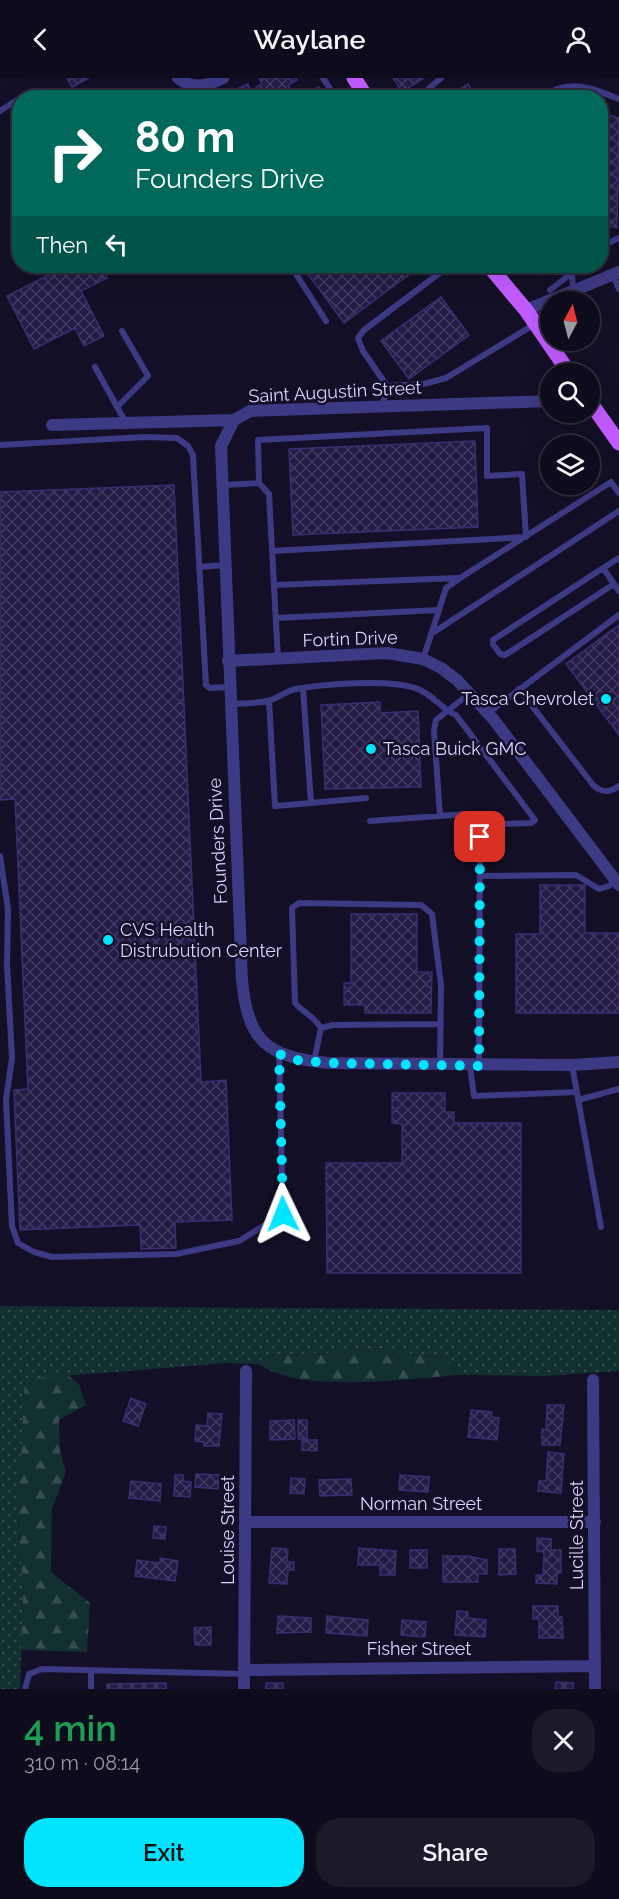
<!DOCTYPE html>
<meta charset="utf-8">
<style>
:root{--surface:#0e0b1c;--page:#1c1929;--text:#f1f3f6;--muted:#9b9ba3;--line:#2e2b3b;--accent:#00e5ff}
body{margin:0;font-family:Raleway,sans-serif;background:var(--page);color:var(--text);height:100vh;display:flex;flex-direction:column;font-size:22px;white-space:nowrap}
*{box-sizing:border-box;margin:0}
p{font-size:20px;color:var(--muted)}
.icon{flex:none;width:33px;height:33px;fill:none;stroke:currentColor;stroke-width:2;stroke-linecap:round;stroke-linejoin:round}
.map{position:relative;height:1611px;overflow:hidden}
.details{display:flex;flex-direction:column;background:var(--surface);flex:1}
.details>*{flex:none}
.hud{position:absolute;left:12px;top:12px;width:596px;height:183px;border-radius:24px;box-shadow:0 6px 24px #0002,0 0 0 2px var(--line);background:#00695c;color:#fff;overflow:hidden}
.needle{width:39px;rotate:7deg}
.buttons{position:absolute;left:540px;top:213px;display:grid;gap:12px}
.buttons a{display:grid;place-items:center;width:60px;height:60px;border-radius:50%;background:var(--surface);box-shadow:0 6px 24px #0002,0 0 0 2px var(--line);font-size:30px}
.pin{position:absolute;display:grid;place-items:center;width:51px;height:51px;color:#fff;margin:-26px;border-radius:12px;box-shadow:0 3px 9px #0006}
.me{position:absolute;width:66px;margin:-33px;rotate:358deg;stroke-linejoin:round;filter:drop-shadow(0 0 4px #0008)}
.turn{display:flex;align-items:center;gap:21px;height:126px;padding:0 24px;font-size:27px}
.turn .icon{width:78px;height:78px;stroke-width:2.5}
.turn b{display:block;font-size:42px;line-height:51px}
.then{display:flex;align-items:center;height:57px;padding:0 24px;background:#0003;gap:12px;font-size:22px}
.round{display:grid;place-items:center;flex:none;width:63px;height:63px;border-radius:24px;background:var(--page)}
.overview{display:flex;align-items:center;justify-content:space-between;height:102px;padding:0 24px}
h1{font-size:36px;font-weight:600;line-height:45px;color:#1e9e55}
.button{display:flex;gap:12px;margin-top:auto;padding:12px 24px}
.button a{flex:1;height:69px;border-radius:24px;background:var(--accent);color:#111;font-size:24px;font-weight:600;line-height:69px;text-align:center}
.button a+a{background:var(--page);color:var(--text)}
header{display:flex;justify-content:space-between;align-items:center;height:78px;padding:0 24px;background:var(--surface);font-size:27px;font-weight:600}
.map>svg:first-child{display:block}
</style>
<header><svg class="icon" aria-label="back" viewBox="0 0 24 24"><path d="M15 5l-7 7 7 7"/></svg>Waylane<svg class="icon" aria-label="person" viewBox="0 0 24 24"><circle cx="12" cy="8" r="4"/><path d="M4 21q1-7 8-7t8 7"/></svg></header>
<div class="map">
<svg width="619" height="1611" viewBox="0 0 619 1611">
<defs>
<pattern id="grass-dots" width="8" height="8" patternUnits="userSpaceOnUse" patternTransform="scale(1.5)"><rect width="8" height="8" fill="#12302f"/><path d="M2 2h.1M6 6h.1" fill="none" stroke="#344d4e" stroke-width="1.8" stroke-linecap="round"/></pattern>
<pattern id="forest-firs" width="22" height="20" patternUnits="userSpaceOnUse" patternTransform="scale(1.5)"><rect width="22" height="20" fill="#12302f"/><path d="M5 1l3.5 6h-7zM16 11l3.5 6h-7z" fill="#344d4e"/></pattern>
<pattern id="building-cross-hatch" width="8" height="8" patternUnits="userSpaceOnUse" patternTransform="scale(1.5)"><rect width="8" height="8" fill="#241b47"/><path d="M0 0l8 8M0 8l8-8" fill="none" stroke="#433b63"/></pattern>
</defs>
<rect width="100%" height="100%" fill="#130f26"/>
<!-- grass -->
<path fill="url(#grass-dots)" d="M0 1228 619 1232V1293L545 1298 457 1297 446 1279 380 1273 275 1277 262 1281 259 1286 228 1285 26 1301 18 1436 23 1518 20 1611H0Z"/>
<!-- forest -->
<path fill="url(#forest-firs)" d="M380 1273 446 1279 457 1297C408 1301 299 1316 259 1286L262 1281 275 1277Z
M68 1297 79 1306 86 1327 59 1342 60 1373 66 1394 52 1431 51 1494 90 1525 87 1574 21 1572 23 1518 18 1436 25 1301Z"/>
<!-- building -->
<path fill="url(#building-cross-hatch)" stroke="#3b2d73" stroke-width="1.5" d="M67 0H89L72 9Z
M259 0H296L297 2 288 7 292 15 283 20H262L256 9 262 6Z
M393 0H424L402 14Z
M248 6 254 20H217Z
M468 6 476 20H445Z
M319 9 324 20H296Z
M600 34 619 40 617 150 600 145Z
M66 188H101L107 200 81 213 104 258 84 268 75 250 34 271 7 218Z
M302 188H403L410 196 344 245Z
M532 188H556L555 191 547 188 539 197Z
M441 219 469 257 409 301 381 263Z
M475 363 478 449 293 457 289 371Z
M174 407 201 1004 226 1002 232 1142 175 1144 176 1170 141 1171 140 1147 20 1152 14 1012 28 1011 15 721 0 722V414Z
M619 547V657L566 586Z
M380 624V635L418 633 421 709 325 711 321 627Z
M540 807H585V855H619V935H516V856H540Z
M351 836H417V894H432L431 935H365V927H344V905H351Z
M392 1015H445V1034H454V1045H521V1195H327L326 1085H402V1046L392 1045Z
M131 1320 146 1326 138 1348 123 1343Z
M547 1327H564L560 1367H542V1351L546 1352Z
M471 1332 492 1334 491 1339 499 1340 497 1362 468 1359Z
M208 1335 222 1336 219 1368H204V1364L195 1363 196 1347 207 1348Z
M294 1342 295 1361 270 1362V1343Z
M298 1342H307V1361H298Z
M302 1362H317V1373L302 1372Z
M548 1374 564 1376 561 1415 538 1413 539 1403H546Z
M196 1396 219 1397 218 1411 195 1409Z
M175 1397H183V1403L191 1404 190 1419 174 1418Z
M400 1397 429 1399 428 1414 399 1412Z
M291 1400 305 1401 304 1416 290 1415Z
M351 1401 352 1417 320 1418 319 1402Z
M131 1403 161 1406 160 1423 129 1420Z
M154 1448 166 1449 165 1461 153 1460Z
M537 1460 551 1461V1472H561V1495H557V1506L536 1505V1497H543L544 1474 537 1473Z
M272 1470 288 1471 287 1484H294V1492H288L287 1506 269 1505Z
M359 1470 396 1473 395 1497H380V1487H358Z
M499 1471H515L516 1496 499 1497Z
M410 1472H427V1490H410Z
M443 1478H468L487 1482V1496H478V1504H443Z
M160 1480 178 1483 175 1503 135 1498 137 1482 160 1485Z
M533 1528H558V1539H562L563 1560H539V1541H533Z
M457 1533 468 1534V1540L486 1542 485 1559 455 1557Z
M278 1538 311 1540V1554L277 1555Z
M327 1538 368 1542 367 1558 326 1555Z
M402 1542 426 1544 425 1559 401 1557Z
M211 1549V1567H195L194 1550Z
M556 1604 573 1605V1611H555Z
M166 1605V1611H107V1606Z
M266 1605H283V1611H266Z"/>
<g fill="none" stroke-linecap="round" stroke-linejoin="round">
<!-- service -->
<path stroke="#3d3a85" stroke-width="6" d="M323 0 336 20
M20 20 33 13 64 20
M418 20 441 0
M539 20C569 0 589 9 619 21
M0 33 20 20
M600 169 619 160
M291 188 326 243
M449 188 364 252 358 260 363 273 387 308 424 306 446 300 535 246
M613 197 619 211
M550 212 572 195
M573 212 572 195 579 188
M95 289 126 345
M117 329 148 298 122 253
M382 329 387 308
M0 367 145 359 177 360 188 368 193 377 206 607 210 610 229 609
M259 405 258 362 487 350V398L522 396 526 459 272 473
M223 407 259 405 269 416 278 581
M199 489 225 487
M603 490 619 480
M614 506 505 577 500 576 493 566V562L603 490 619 513
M274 507 459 500
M439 532 446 510 460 500 611 404 619 415
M276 540 439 532 423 581
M431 556 619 433
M519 611 593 707C602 715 609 715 619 708
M269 623 275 728 311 725 303 610
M230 626C242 625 255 626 267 623 277 621 285 613 296 611 324 606 388 601 415 610 432 615 441 631 456 637L535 742 531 745 500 746 466 736 370 743
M488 635 619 537
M311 725 366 720
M440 738 434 652 436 642 470 615
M0 778 8 831 7 886 12 980 6 1022 12 1148 18 1165 34 1174 52 1179 176 1176 239 1163 283 1136 279 976
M480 798 576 797 599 811 609 808 615 802
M321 950 333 947 441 946
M314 983 321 950C314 938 304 935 295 925L292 830 299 825 421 827 432 836 441 907 440 987
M479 987 480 740
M572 987 601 1149
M470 988 474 1018 577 1014
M578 1022 619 1011
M91 1593V1611
M25 1611 29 1596 42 1591 244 1596"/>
<!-- minor -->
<path stroke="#3d3a85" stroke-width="12" d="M178 0C192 12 208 8 223 0
M526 232 619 194
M234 342 221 368 242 902C248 965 268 979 328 985L572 987 619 984
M52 347 234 342 250 333 550 323
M228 583 387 575 423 581 441 590 457 602 494 642 619 807
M593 1302 595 1611
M247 1444H595
M244 1592 595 1588
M244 1611 246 1293"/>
<!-- primary -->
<path stroke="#c25bff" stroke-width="15" d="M354 0 367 20
M489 188 526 232 570 296
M590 324 619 365"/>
</g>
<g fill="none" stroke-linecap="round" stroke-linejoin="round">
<!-- route -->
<path stroke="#00e5ff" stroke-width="10" stroke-dasharray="0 18" d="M283 1136 279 976 296 982 328 985 479 988 480 759"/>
</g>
<!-- markers -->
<g fill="#00e5ff" stroke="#130f26" stroke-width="2">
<circle cx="606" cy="621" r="6"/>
<circle cx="371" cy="671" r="6"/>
<circle cx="108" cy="862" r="6"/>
</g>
<g text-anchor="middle" stroke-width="5" stroke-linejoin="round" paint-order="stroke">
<!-- street labels -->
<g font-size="18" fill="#d9d4ff" stroke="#130f26">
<text transform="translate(335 314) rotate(-3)" y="6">Saint Augustin Street</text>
<text transform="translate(350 561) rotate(-2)" y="6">Fortin Drive</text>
<text transform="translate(218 763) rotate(-93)" y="6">Founders Drive</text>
<text x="421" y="1432">Norman Street</text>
<text transform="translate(228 1452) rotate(-90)" y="6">Louise Street</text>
<text transform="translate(577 1457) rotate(-90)" y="6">Lucille Street</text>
<text x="419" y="1577">Fisher Street</text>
</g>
<!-- poi labels -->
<g font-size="18" fill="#d9d4ff" stroke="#130f26" text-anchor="start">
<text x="594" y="627" text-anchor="end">Tasca Chevrolet</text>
<text x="383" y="677">Tasca Buick GMC</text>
<text x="120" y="858">CVS Health<tspan x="120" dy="21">Distrubution Center</tspan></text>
</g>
</g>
</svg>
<div class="buttons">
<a><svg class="needle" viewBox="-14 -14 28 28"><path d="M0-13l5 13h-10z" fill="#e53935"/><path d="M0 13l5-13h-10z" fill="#9b9ba3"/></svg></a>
<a><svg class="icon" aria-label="search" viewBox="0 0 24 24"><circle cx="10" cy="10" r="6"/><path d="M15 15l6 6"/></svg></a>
<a><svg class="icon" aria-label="layers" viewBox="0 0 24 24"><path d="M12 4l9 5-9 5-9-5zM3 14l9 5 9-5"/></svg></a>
</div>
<div class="pin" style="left:480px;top:759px;background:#d93025"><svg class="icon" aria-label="arrive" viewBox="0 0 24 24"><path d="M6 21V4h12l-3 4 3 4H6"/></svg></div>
<svg class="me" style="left:283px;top:1136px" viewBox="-20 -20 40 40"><path d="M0-17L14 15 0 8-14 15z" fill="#00e5ff" stroke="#fff" stroke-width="4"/></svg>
<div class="hud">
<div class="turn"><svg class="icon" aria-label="right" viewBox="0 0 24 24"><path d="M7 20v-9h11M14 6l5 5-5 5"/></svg><div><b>80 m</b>Founders Drive</div></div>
<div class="then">Then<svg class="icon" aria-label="left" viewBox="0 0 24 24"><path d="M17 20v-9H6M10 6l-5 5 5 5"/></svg></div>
</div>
</div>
<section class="details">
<div class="overview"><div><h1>4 min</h1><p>310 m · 08:14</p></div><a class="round"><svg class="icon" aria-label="close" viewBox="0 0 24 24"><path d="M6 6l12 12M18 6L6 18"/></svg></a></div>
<div class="button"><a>Exit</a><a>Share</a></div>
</section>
